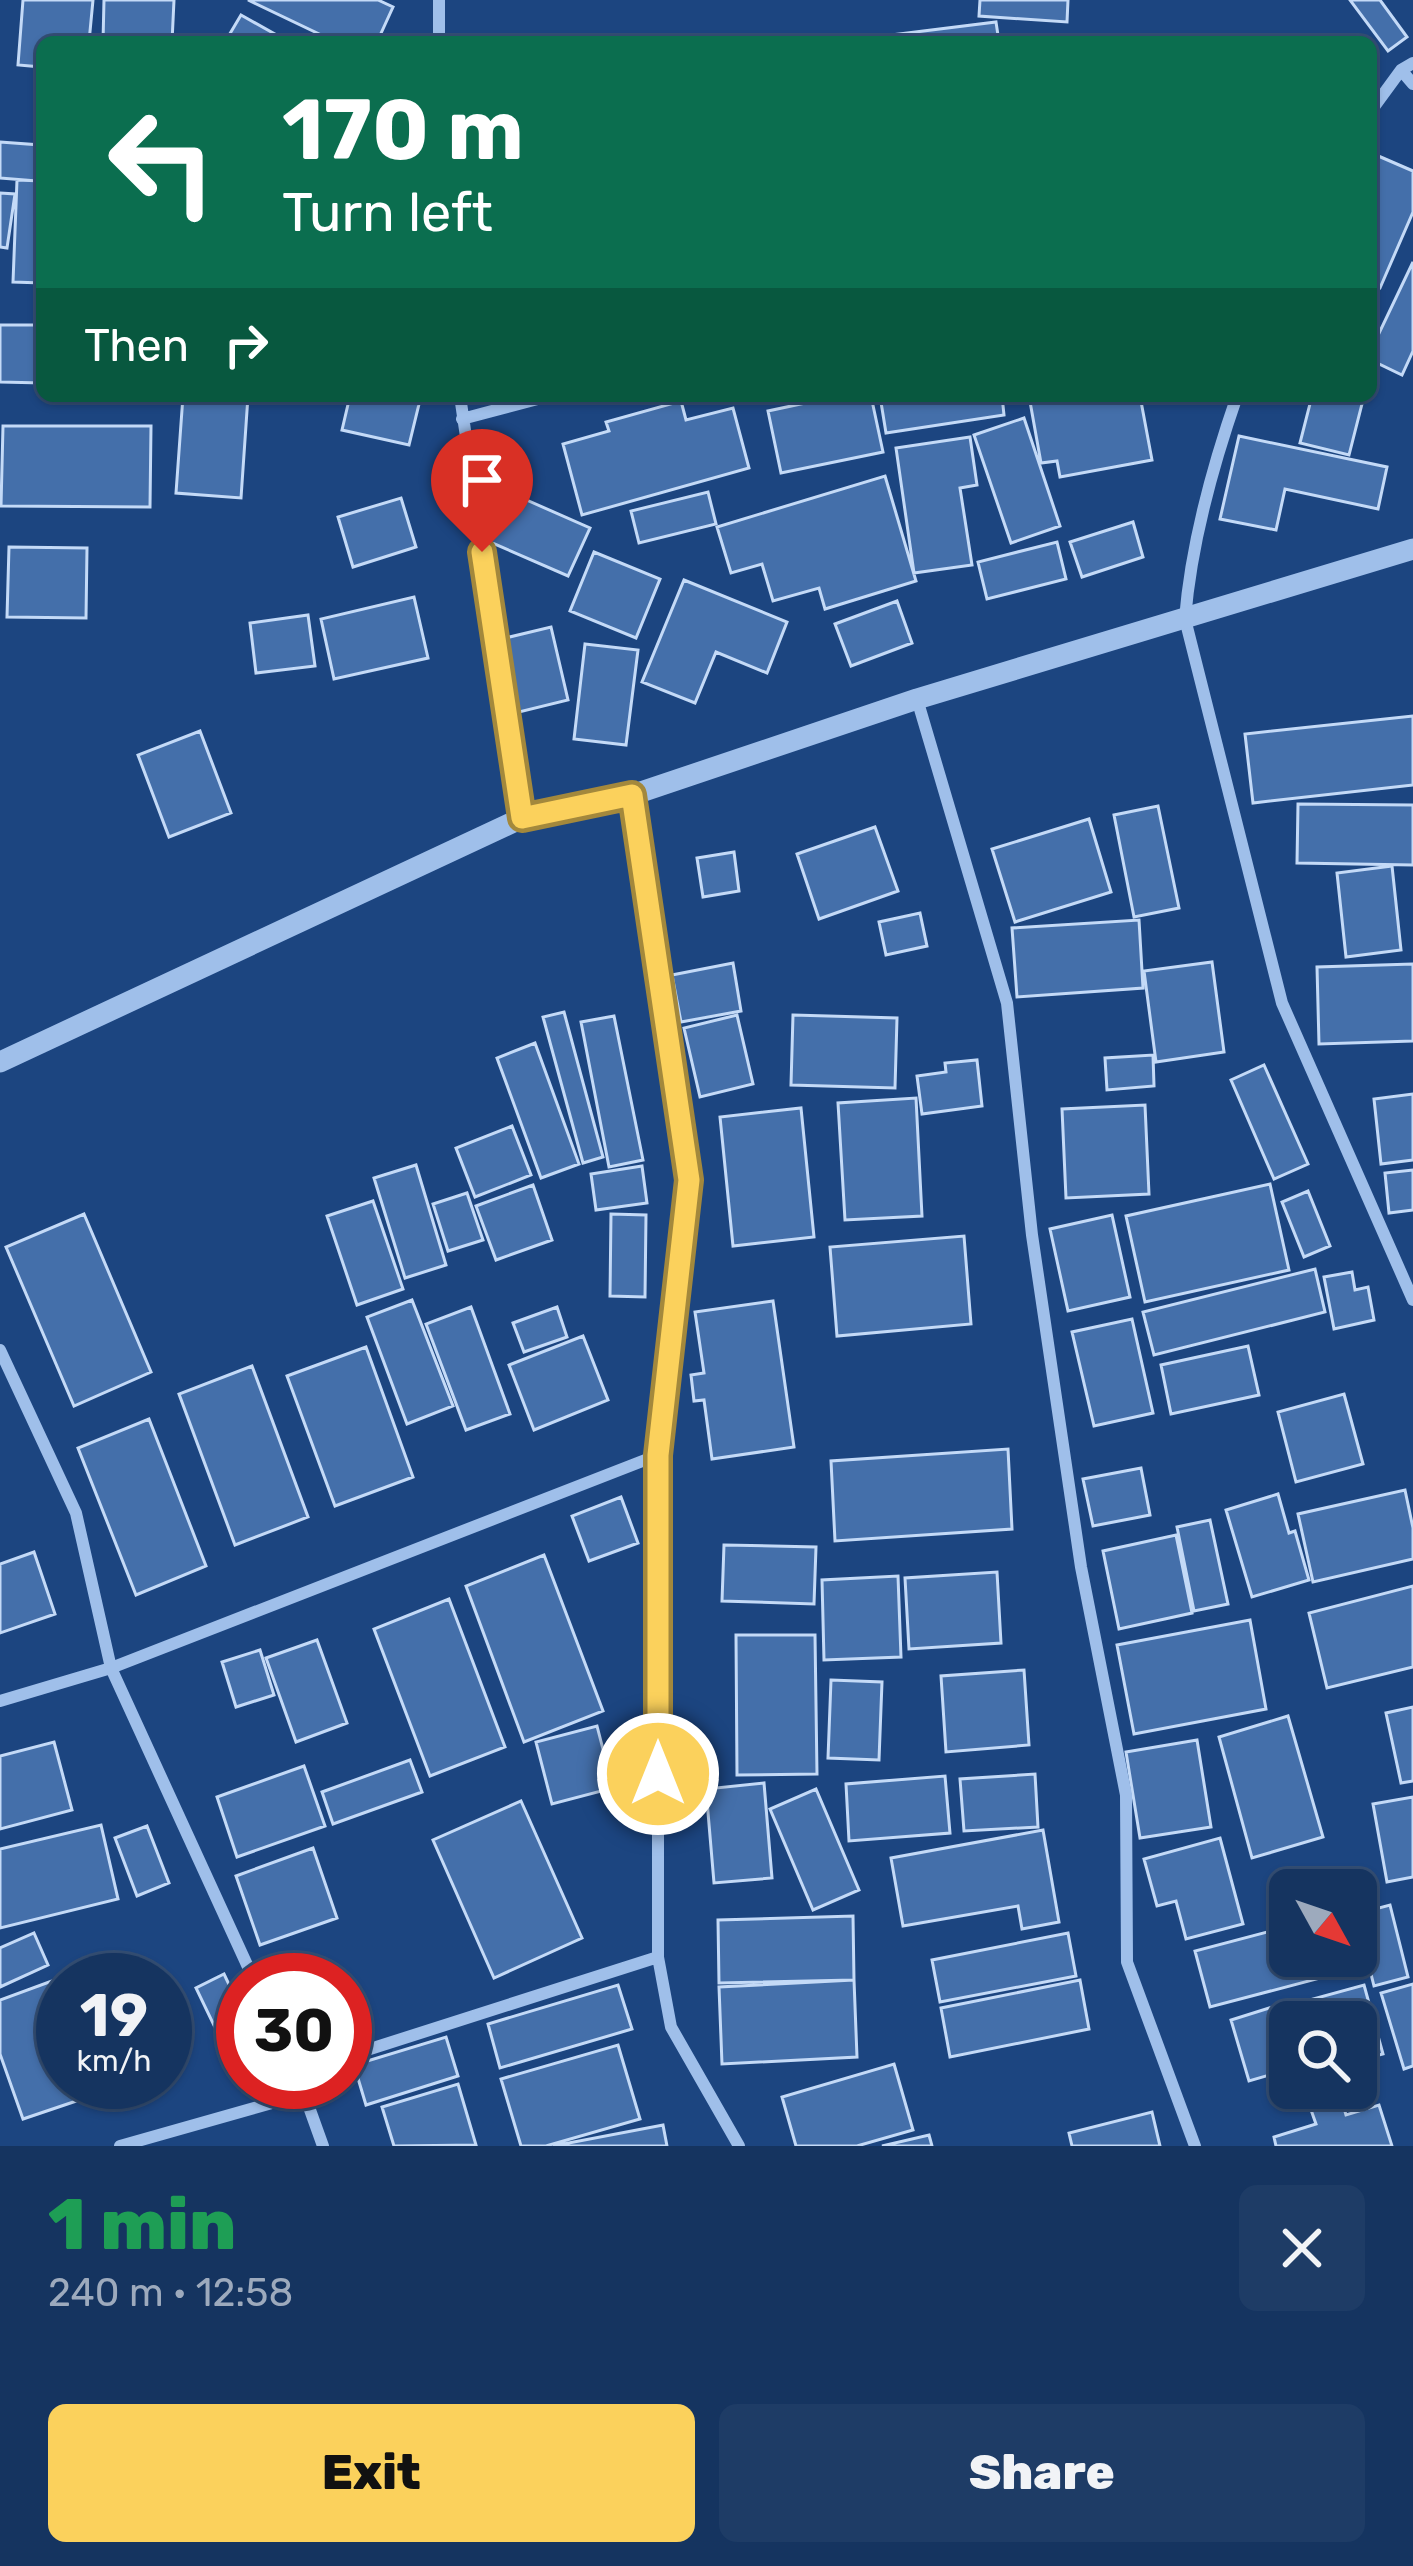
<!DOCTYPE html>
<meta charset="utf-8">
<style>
:root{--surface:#153460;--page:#1e3c66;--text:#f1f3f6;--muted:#9daabd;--line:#344f75;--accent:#fbd15c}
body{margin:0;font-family:Rubik,sans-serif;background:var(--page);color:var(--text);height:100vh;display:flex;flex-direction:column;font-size:45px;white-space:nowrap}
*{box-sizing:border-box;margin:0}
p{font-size:39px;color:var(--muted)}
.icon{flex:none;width:66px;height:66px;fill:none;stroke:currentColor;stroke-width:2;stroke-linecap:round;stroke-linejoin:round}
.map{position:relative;height:2146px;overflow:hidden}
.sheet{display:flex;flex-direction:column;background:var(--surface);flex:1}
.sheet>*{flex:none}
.banner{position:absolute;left:36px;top:36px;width:1341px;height:366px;border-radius:18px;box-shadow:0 3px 9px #0004,0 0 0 3px var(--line);background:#0b6e4f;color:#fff;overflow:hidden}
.needle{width:78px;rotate:130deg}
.buttons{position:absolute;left:1269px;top:1869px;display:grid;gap:24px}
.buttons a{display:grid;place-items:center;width:108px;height:108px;border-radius:18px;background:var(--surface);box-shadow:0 3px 9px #0004,0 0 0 3px var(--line);font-size:60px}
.speed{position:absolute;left:36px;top:1953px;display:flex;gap:24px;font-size:60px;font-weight:700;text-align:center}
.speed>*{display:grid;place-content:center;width:156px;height:156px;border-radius:50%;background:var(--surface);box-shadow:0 3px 9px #0004,0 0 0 3px var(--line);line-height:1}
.speed small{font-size:30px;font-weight:400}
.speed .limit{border:18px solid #d22;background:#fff;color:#111}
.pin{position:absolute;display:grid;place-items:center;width:102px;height:102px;color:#fff;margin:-123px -51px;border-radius:50% 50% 50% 0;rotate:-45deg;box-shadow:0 0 12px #0007}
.pin .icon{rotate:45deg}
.me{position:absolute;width:132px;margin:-66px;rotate:0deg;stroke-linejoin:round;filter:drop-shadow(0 0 9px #0008)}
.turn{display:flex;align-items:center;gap:42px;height:252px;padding:0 48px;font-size:54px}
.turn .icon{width:156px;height:156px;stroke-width:2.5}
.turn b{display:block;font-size:84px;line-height:102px}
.then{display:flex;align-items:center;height:114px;padding:0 48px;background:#0003;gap:24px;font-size:45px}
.round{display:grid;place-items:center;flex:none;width:126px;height:126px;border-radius:18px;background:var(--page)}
.summary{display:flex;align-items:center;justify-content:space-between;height:204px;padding:0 48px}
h1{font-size:72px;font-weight:800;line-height:90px;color:#1e9e55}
.cta{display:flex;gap:24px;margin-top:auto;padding:24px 48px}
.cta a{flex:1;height:138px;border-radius:18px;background:var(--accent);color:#111;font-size:48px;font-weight:800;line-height:138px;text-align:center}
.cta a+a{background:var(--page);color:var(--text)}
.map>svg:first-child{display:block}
</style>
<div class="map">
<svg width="1413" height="2146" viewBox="0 0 1413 2146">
<rect width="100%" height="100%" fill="#1c4580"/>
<!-- building -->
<path fill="#446faa" stroke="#c4daf7" stroke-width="3" d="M23 0H93L89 42H42V67L18 65Z
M104 0H174L172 42H103Z
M248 0H378L393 7 377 42H336Z
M980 0H1068L1067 22 979 16Z
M1350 0H1380L1407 37 1388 51Z
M241 15 289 42H225Z
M996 22 999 42H835Z
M0 142 40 145 37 181 0 178Z
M1376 155 1413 171V212L1380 288 1371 285V165Z
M17 180 42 181V283L13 282Z
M0 193 15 194 7 248 0 247Z
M1413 262V351L1402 375 1371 360V350Z
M0 325H42V383L0 382Z
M183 396H248L241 498 176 493Z
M350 396H387L419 404 409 445 342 430Z
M838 396H871L883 452 781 473 768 411Z
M880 396H1002L1004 415 886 433Z
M1029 396H1140L1152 460 1060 477 1057 461 1041 463Z
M1312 396H1364L1349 455 1300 443Z
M681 401 686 420 733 408 749 468 582 515 563 444 609 431 606 422Z
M1024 418 1060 526 1011 543 974 435Z
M3 426H151L150 507 1 506Z
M1239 436 1387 467 1378 509 1285 489 1276 530 1220 519Z
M970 437 977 485 960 488 972 565 914 573 896 448Z
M885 476 916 581 825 609 819 588 773 601 762 564 731 573 717 527Z
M708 492 716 524 639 543 631 511Z
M513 494 590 528 568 576 490 542Z
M401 498 416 547 353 567 338 517Z
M1133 522 1143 557 1082 577 1070 542Z
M1057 542 1066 579 987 599 978 562Z
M9 547 87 548 86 618 7 617Z
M594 552 660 579 636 638 570 611Z
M684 580 787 622 767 673 716 652 695 703 642 682Z
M414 597 428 658 334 679 321 619Z
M897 601 912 643 851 666 835 624Z
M308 615 315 666 256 673 250 623Z
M551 627 568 700 515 713 497 640Z
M585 644 638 650 626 745 574 739Z
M1413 716V785L1253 803 1245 734Z
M200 731 231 813 169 837 138 755Z
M1298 804 1413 805V865L1297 863Z
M1158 806 1179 908 1134 917 1114 815Z
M1089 819 1111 892 1015 922 992 849Z
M875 827 898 891 819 919 797 854Z
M734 852 739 891 703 897 697 858Z
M1392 866 1401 950 1346 957 1337 873Z
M920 913 927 946 886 955 879 922Z
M1139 920 1143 988 1017 997 1012 928Z
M1212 962 1224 1052 1156 1062 1144 971Z
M733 963 741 1011 681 1022 672 975Z
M1413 964V1041L1319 1044 1317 967Z
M564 1012 603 1157 583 1163 543 1017Z
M737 1015 753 1084 700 1097 684 1028Z
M793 1015 897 1018 895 1088 791 1085Z
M614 1016 643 1160 609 1167 581 1022Z
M535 1043 579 1164 541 1178 497 1058Z
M1153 1055 1154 1086 1107 1090 1105 1058Z
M977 1060 982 1106 922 1114 917 1076 946 1072 945 1063Z
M1264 1065 1308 1164 1274 1179 1231 1080Z
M1413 1094V1160L1381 1164 1374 1099Z
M916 1098 922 1216 845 1220 838 1103Z
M1145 1105 1149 1194 1066 1198 1062 1109Z
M801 1108 814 1237 733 1246 720 1117Z
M512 1126 531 1175 475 1197 456 1148Z
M416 1165 446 1265 405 1278 374 1178Z
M642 1166 647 1203 596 1210 591 1174Z
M1413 1170V1210L1389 1213 1385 1173Z
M1270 1184 1289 1270 1145 1302 1126 1216Z
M533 1185 552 1240 496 1260 476 1206Z
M1308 1191 1330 1246 1304 1257 1282 1202Z
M467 1193 483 1240 448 1251 433 1204Z
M373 1201 403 1289 357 1305 327 1216Z
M84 1214 151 1372 74 1406 6 1247Z
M611 1214 646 1215 645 1297 610 1296Z
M1112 1215 1130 1297 1068 1311 1050 1229Z
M964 1236 971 1324 837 1336 830 1247Z
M1315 1269 1325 1312 1154 1355 1143 1312Z
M1352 1272 1355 1290 1368 1287 1374 1320 1334 1329 1324 1277Z
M412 1300 453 1406 407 1424 367 1317Z
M773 1301 794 1447 712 1459 704 1400 694 1401 691 1375 704 1373 695 1312Z
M471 1307 510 1414 466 1430 426 1324Z
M557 1307 567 1337 524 1352 513 1323Z
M1132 1319 1153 1413 1094 1426 1072 1332Z
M583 1336 608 1400 534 1430 509 1365Z
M1248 1346 1259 1395 1171 1414 1161 1365Z
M366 1347 413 1477 335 1506 287 1376Z
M252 1366 308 1517 235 1545 179 1394Z
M1344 1394 1363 1464 1296 1482 1278 1412Z
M149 1419 206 1566 136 1595 78 1448Z
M1008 1449 1012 1529 835 1541 831 1461Z
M1141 1468 1150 1515 1093 1526 1083 1479Z
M1405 1490 1413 1528V1559L1313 1582 1298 1514Z
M1278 1494 1289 1533 1295 1531 1309 1580 1252 1597 1226 1510Z
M621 1497 638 1543 589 1561 572 1516Z
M1210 1520 1228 1604 1194 1611 1177 1527Z
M1176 1535 1192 1613 1119 1629 1103 1551Z
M724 1545 816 1547 814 1604 722 1601Z
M34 1552 55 1614 0 1633V1564Z
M544 1555 603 1711 524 1742 466 1586Z
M997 1572 1001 1643 909 1649 905 1578Z
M898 1576 901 1657 824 1660 822 1580Z
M1413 1586V1667L1327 1688 1309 1613Z
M449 1599 505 1747 430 1776 374 1629Z
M1250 1620 1266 1709 1134 1734 1117 1645Z
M736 1635H815L817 1774 737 1775Z
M317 1640 347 1723 296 1742 266 1658Z
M260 1650 274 1695 236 1707 222 1662Z
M1024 1670 1029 1745 946 1752 941 1676Z
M831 1680 882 1682 879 1760 828 1758Z
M1413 1707V1781L1401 1783 1386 1713Z
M1288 1716 1323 1837 1252 1858 1219 1737Z
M597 1726 613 1788 552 1804 536 1742Z
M1197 1740 1211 1827 1140 1838 1126 1752Z
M54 1742 72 1810 0 1829V1756Z
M410 1760 422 1792 333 1824 322 1792Z
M304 1766 325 1826 237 1857 217 1797Z
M1035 1774 1038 1827 964 1831 960 1779Z
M945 1776 950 1833 849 1841 846 1784Z
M764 1783 772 1878 714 1883 706 1789Z
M816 1789 859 1890 813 1910 770 1809Z
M1413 1797V1877L1387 1882 1373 1804Z
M521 1801 582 1938 494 1978 433 1840Z
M101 1825 118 1899 0 1928V1849Z
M147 1826 169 1883 137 1896 115 1838Z
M1043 1830 1059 1922 1022 1929 1018 1906 903 1926 891 1858Z
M1220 1838 1243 1924 1186 1939 1176 1901 1157 1906 1144 1859Z
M313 1848 337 1918 260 1945 236 1876Z
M1390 1905 1408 1977 1374 1986 1356 1914Z
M853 1916 854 1980 719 1983 718 1920Z
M1290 1926V1956H1355L1358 1968 1210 2007 1195 1951Z
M34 1933 48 1965 0 1987V1948Z
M1068 1933 1076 1976 940 2002 932 1960Z
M224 1974 243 2014V2067L236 2071 196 1988Z
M60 1978 63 1988V2082H96L100 2093 23 2119 0 2054V2000Z
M854 1980 857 2057 722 2064 719 1987Z
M1080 1980 1089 2029 950 2057 941 2008Z
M1413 1984V2066L1404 2069 1381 1993Z
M618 1985 632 2029 500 2068 488 2024Z
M1364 1985 1383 2054 1356 2061V2022H1307L1302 2002Z
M1295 2000 1301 2022H1290V2069L1249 2081 1231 2020Z
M446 2037 458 2076 366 2105 354 2065Z
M618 2045 640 2119 546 2146H521L501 2079Z
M894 2064 913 2130 857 2146H796L782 2097Z
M458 2084 476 2145 394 2146 382 2107Z
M1341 2098 1346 2115 1379 2105 1392 2146H1276L1274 2137 1316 2124 1310 2107Z
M1152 2112 1160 2146H1072L1069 2133Z
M663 2125 667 2146H553Z
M929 2135 932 2146H882Z"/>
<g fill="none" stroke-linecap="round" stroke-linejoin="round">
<!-- minor -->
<path stroke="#9fbfea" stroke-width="12" d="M439 0V42
M800 40V42
M1401 70 1413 84
M1371 111 1401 70 1413 63
M460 396 522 818
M1237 396C1212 468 1191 543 1185 619L1282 1003 1413 1300
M462 419 549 396
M917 699 1007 1003 1032 1235 1081 1567 1126 1795 1127 1962 1195 2146
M632 795 689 1180 658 1455V1957L671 2027 739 2146
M0 1350 76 1513 111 1668 254 1980
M0 1701 111 1668 658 1455
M345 2057 658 1957
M300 2082 323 2146
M120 2146 304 2094"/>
<!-- tertiary -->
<path stroke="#9fbfea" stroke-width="21" d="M0 1062 522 818 632 795 917 699 1413 549"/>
</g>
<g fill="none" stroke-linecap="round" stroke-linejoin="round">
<!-- route casing -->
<g stroke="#a3883c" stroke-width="30">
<path id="route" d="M482 552 522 818 632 795 689 1180 658 1455V1774"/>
</g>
<!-- route -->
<use href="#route" stroke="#fbd15c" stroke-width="21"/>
</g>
</svg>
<div class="buttons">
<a><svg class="needle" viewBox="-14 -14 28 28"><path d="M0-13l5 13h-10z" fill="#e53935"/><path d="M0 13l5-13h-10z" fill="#9daabd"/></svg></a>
<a><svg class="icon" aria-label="search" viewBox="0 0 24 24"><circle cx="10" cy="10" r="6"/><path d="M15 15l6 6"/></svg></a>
</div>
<div class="speed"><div>19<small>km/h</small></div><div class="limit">30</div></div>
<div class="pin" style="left:482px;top:552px;background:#d93025"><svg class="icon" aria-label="arrive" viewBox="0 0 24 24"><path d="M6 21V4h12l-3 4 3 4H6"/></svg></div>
<svg class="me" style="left:658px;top:1774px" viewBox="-20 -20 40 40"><circle r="17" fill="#fbd15c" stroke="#fff" stroke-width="3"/><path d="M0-11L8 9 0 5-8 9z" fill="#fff"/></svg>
<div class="banner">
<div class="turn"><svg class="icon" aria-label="left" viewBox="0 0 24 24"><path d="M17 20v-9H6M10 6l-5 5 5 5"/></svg><div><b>170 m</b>Turn left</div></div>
<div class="then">Then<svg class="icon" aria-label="right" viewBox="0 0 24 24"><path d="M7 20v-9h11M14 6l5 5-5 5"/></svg></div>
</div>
</div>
<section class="sheet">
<div class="summary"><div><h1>1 min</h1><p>240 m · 12:58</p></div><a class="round"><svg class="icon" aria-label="close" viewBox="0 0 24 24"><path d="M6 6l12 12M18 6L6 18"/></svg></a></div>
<div class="cta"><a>Exit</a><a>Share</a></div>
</section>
